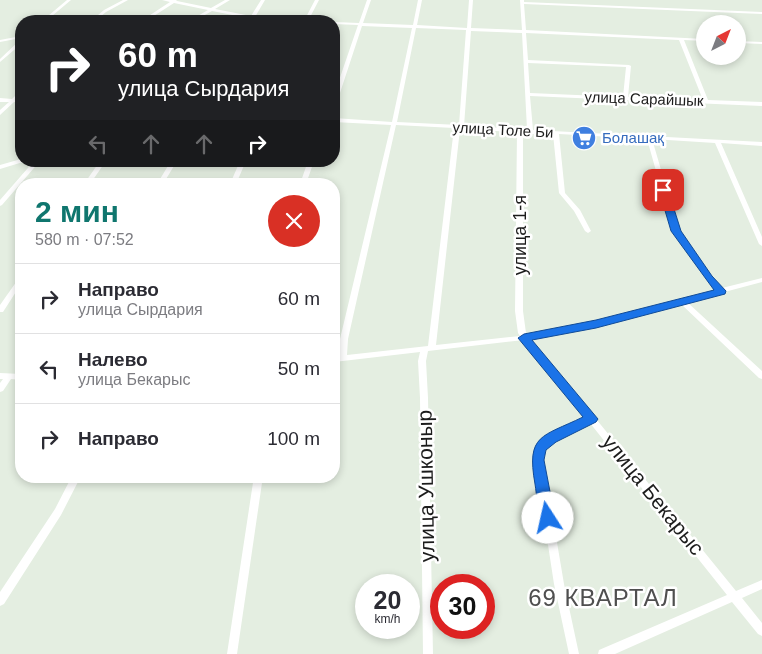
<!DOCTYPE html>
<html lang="ru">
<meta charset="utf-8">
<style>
:root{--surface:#fff;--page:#f2f2f3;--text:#2b2b33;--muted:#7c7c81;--line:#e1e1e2;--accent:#0f766e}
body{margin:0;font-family:Arial,sans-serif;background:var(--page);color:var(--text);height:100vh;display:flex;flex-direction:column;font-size:19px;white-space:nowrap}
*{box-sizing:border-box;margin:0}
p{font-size:16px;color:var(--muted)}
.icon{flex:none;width:28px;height:28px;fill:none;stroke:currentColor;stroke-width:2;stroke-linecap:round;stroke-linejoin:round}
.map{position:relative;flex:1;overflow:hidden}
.panel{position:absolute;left:15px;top:178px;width:325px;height:305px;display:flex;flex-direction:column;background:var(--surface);border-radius:20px;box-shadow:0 2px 8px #0003}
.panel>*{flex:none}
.top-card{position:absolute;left:15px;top:15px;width:325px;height:152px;border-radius:20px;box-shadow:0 2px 8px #0003;background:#202124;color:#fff;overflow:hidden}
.needle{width:32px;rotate:42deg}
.fabs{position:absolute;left:696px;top:15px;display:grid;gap:10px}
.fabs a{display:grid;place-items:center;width:50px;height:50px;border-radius:50%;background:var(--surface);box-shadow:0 2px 8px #0003;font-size:25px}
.speed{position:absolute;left:355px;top:574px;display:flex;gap:10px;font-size:25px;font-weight:700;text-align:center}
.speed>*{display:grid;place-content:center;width:65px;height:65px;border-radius:50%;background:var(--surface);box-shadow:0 2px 8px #0003;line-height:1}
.speed small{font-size:12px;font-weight:400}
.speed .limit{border:8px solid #d22;background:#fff;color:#111}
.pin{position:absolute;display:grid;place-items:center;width:42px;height:42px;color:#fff;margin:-21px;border-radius:10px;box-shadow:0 2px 8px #0006}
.me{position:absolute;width:55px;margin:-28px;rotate:350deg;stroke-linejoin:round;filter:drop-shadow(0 0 4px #0008)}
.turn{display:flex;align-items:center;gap:18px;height:105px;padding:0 20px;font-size:22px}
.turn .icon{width:65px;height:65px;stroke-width:2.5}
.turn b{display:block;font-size:35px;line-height:42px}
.lanes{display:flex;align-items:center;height:48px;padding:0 20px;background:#0003;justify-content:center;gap:25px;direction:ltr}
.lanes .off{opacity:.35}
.round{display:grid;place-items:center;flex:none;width:52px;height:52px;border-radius:26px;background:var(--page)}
.headline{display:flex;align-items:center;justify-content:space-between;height:85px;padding:0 20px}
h1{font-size:30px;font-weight:800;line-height:38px;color:var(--accent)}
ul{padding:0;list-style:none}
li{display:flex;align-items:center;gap:15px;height:70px;padding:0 20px;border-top:1px solid var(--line)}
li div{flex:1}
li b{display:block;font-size:19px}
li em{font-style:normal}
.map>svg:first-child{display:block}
</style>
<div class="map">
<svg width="762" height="654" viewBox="0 0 762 654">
<rect width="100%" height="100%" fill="#e4eee1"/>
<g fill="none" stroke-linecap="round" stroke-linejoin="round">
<!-- street -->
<path fill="#fff" fill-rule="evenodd" d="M67 0H71L46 21H42Z
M123 0H128L106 12 95 21H91L104 10Z
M162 0H176L177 1 211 8 225 0H230L215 9 251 16 261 0H265L255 17 304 21 315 0H319L308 21 253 19 252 21H248L249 19 248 18 212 11 194 21H189L208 10 174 3 146 21H141L170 2Z
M367 0H371L363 23 413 25 418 0H422L417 25 467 28 469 0H473L471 28 522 30 520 0H524V2L762 12V14L524 4 526 30 705 39V41L684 40 708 100 762 102V106L530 96 533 130 762 142V146L721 143 762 237V246L759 244 715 143 652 139 679 231 710 277 722 288 762 278V282L687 302 762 371V379L759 378 681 304 596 326 531 339 736 591 762 580V589L742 598 762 623V636L758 634 732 602 615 654H598L599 650 727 595 590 423C573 430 551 436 542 453L564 584 579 654H569L554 584 534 453C544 432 566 426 586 418L524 340 428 351 426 361 428 398 433 654H423L420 398 418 361 420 352 334 362V356H339L340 339 391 125 334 122V118L392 122 412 28 362 26 337 102 334 103V95L358 25 334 24V22L359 23ZM416 28 466 30 459 125 397 122ZM471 31 522 33 527 129 464 126ZM526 33 679 40 703 100 628 97 631 66 629 65 528 60ZM528 63 626 67 623 97 530 93ZM396 125 454 128 428 346 347 355 348 339ZM460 129 517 132 515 311 518 333 520 336 436 345ZM523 132 530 134H553L559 193 574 211 585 231 588 233 591 231 580 210 565 193 559 134 647 139 673 231 706 279 716 290 596 322 528 335 526 333 523 311Z
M21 36V38L0 42V40Z
M19 41H21V44L0 62V59Z
M738 41 762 42V44L738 43Z
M19 92H21V96L17 99 21 100V102H14L0 115V110L9 102H0V98L12 99Z
M21 159V161H24L23 162 0 169V165Z
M34 161H40L2 205 0 206V200Z
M100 161H106L90 184H84Z
M171 161H177L163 184H157Z
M240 161H246L236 184H230Z
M308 161H314L306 184H300Z
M21 277V284L3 312H0V305L19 278Z
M0 373 21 374V380L11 379 3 391 0 392V383L3 379H0Z
M72 476H81L61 515 4 604 0 606V592L55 509Z
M254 476H263L237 654H227Z"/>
</g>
<!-- route -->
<path fill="#1a73e8" stroke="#114b97" d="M663 187 668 190 681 231 712 276 726 291 725 294 596 328 532 340 598 419 596 422 556 442 546 450 544 460 555 518 553 522H543C537 511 537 496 535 484 526 434 542 437 583 417L518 338 524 334 596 320 714 290 671 231 659 190Z"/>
<!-- icons -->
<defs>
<g id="supermarket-disc" transform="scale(1.25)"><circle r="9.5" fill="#3f7fe0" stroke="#fff"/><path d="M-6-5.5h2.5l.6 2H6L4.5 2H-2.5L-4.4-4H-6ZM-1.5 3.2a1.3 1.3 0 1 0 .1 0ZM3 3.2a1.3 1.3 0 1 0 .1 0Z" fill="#fff"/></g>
</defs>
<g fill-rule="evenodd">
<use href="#supermarket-disc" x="584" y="138"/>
</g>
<g text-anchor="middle" stroke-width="5" stroke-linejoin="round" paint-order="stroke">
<!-- far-street labels -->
<g font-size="15" fill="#1c1c1c" stroke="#fff">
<text transform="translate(644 99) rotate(2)" y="5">улица Сарайшык</text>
<text transform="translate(503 130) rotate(3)" y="5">улица Толе Би</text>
</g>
<!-- far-shop labels -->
<g font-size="15" fill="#366cbe" stroke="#fff" text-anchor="start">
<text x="602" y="143">Болашақ</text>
</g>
<!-- street labels -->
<g font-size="18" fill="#1c1c1c" stroke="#fff">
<text transform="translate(520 235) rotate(-90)" y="6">улица 1-я</text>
</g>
<!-- near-street labels -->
<g font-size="21" fill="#1c1c1c" stroke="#fff">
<text transform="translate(426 486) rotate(-91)" y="7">улица Ушконыр</text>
<text transform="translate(653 495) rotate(51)" y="7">улица Бекарыс</text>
</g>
<!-- near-quarter labels -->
<g font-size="24" letter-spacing="1" fill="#4f4f4f" stroke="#fff">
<text x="603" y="606">69 КВАРТАЛ</text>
</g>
</g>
</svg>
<div class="fabs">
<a><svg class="needle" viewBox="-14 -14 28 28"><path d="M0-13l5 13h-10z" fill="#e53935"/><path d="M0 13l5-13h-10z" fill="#7c7c81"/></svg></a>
</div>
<div class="speed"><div>20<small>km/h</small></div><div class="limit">30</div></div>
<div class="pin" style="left:663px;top:190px;background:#d93025"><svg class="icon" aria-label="arrive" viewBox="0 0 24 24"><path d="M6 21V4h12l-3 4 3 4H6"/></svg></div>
<svg class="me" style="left:548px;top:518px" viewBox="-20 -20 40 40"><circle r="19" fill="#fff"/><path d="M0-13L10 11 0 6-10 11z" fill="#1a73e8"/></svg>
<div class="top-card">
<div class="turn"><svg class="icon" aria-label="right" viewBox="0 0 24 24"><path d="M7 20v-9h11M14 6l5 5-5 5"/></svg><div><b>60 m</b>улица Сырдария</div></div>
<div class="lanes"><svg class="icon off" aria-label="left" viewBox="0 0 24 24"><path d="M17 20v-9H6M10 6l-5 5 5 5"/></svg><svg class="icon off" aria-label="ahead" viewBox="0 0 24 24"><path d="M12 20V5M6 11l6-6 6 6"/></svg><svg class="icon off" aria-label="ahead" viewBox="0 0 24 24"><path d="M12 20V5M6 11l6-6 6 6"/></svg><svg class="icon" aria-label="right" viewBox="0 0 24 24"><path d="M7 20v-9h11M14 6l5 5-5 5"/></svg></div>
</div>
<section class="panel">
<div class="headline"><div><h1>2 мин</h1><p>580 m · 07:52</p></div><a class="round" style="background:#d93025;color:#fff"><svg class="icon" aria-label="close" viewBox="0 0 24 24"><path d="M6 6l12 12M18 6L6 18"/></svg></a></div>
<ul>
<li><svg class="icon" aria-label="right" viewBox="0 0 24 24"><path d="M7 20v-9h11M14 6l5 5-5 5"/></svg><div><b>Направо</b><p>улица Сырдария</p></div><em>60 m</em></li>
<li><svg class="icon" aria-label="left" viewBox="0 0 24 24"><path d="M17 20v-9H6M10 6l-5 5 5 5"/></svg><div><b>Налево</b><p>улица Бекарыс</p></div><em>50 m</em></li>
<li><svg class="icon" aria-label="right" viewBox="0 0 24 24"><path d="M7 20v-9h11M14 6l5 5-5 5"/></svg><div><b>Направо</b></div><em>100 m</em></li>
</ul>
</section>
</div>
